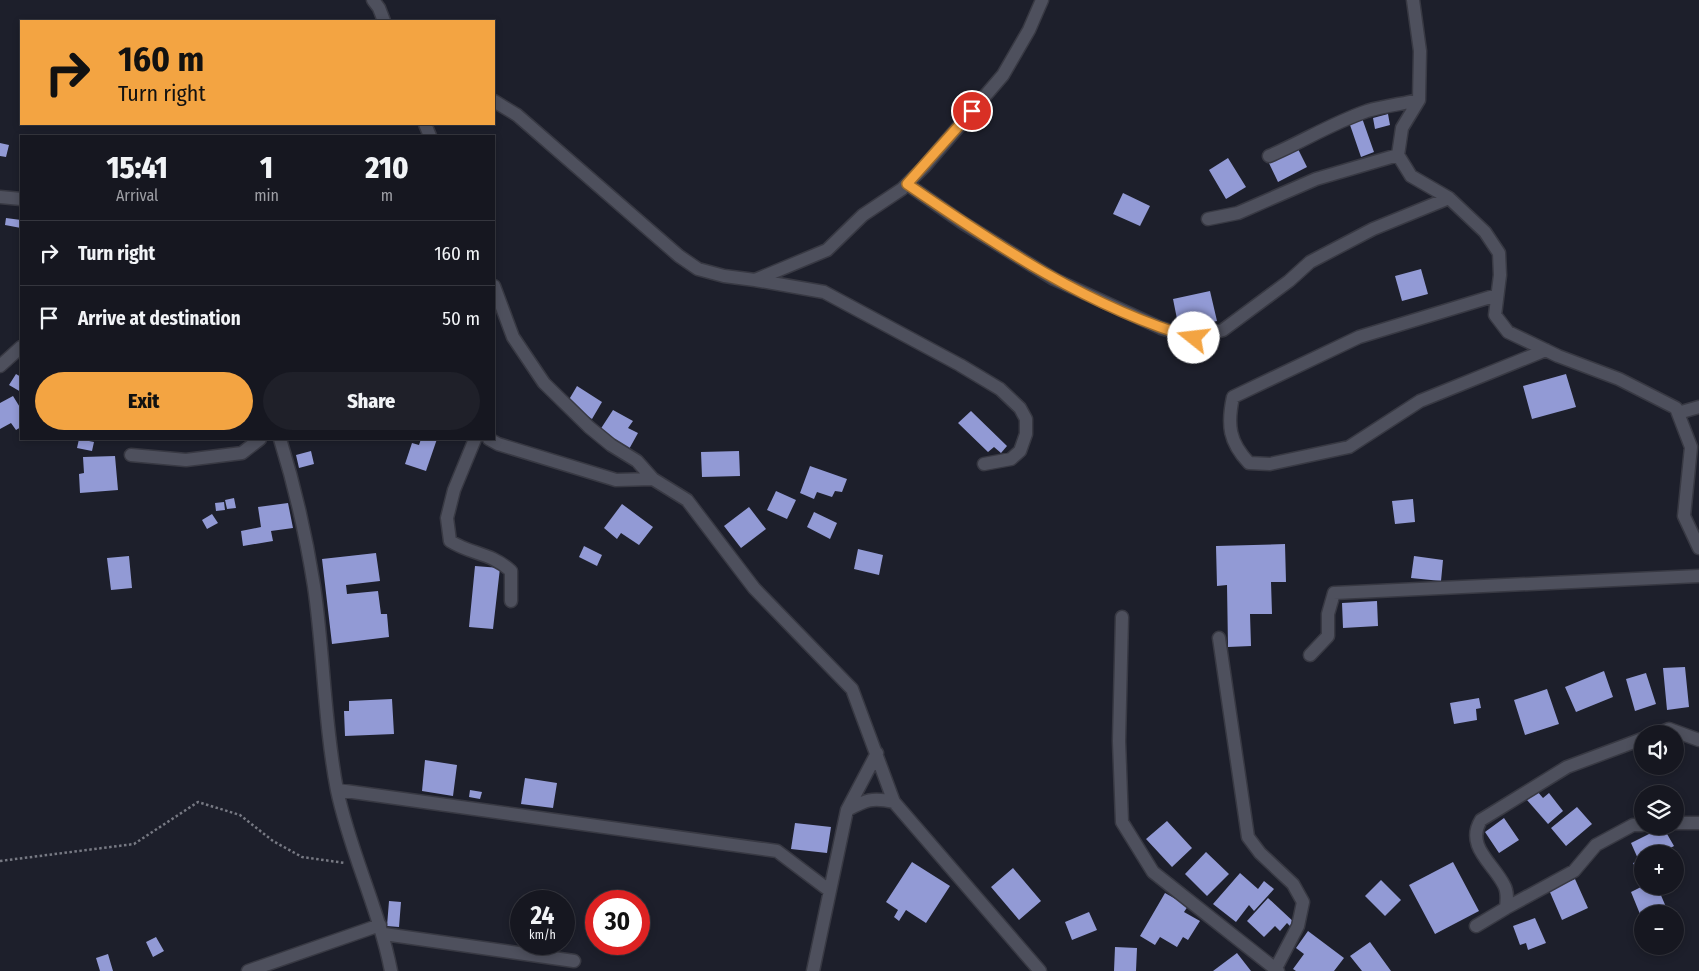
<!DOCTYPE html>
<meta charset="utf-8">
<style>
:root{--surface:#161720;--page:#1f2029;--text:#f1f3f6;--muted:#9e9fa5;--line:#35363e;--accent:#f3a442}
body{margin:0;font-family:"Fira Sans Condensed",sans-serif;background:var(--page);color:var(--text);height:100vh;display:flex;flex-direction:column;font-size:19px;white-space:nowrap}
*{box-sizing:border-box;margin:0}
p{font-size:16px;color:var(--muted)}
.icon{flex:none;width:28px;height:28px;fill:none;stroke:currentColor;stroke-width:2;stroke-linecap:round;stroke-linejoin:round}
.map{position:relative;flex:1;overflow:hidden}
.drawer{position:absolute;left:20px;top:135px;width:475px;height:305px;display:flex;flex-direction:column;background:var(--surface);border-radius:0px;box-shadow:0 2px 8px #0003,0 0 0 1px var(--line)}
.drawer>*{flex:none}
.top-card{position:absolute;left:20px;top:20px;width:475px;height:105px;border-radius:0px;box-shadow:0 2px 8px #0003,0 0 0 1px var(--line);background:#f3a442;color:#111;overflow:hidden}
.fabs{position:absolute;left:1634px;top:725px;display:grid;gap:10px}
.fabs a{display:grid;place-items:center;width:50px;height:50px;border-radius:50%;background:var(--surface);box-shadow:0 2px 8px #0003,0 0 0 1px var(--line);font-size:25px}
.speed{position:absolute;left:510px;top:890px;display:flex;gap:10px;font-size:25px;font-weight:700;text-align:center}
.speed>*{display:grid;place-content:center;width:65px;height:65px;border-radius:50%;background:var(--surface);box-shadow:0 2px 8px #0003,0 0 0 1px var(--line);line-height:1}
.speed small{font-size:12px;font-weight:400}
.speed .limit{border:8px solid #d22;background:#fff;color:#111}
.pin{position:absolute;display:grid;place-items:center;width:42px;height:42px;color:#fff;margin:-21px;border:2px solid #fff;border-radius:50%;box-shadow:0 1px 5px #0007}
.me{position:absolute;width:55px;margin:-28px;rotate:286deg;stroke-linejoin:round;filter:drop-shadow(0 0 4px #0008)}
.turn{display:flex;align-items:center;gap:18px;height:105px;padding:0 15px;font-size:22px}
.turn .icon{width:65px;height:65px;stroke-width:2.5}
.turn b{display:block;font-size:35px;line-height:42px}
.eta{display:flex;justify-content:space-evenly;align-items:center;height:85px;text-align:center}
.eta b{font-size:30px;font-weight:800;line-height:35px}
.primary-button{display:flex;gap:10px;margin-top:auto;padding:10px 15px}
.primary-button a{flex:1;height:58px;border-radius:30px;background:var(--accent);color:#111;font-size:20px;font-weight:800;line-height:58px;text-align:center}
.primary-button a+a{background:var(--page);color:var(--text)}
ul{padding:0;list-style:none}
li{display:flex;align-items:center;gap:15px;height:65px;padding:0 15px;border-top:1px solid var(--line)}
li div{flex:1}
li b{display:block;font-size:19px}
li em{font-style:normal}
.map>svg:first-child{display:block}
</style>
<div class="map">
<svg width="1699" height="971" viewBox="0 0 1699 971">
<rect width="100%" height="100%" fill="#1d1f2b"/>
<!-- building -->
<path fill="#929ad5" d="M1388 114 1390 125 1375 129 1373 118Z
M1362 118 1374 152 1361 157 1349 122Z
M0 143 9 145 6 157 0 156Z
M1297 147 1307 167 1278 182 1268 161Z
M1228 158 1246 187 1226 199 1209 170Z
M1123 193 1150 206 1140 226 1113 214Z
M6 218 21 220V228L5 225Z
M1421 269 1428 294 1402 301 1395 276Z
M1210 291 1217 321 1179 329 1173 299Z
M16 374 21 377V392L9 385Z
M1566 374 1576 407 1532 419 1523 386Z
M577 386 602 402 592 419 567 403Z
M13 396 21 409V427L16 430 11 423 0 429V403Z
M613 410 633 421 628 428 638 433 628 451 598 433Z
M971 411 1007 446 1001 453 994 447 988 452 958 423Z
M79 439 94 442 92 451 77 448Z
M421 439H437L426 471 405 464 412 443 419 445Z
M311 451 314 464 299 468 296 455Z
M739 451 740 476 702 477 701 452Z
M115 456 118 490 80 493 79 474 84 473 83 457Z
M810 466 847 479 842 492 835 491 832 497 817 492 814 499 800 493Z
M776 491 796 500 787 519 767 510Z
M234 498 236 508 227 509 225 500Z
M1413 499 1415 522 1395 524 1392 501Z
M224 502 225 510 216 511 215 503Z
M288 503 293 528 271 531 273 541 243 546 241 531 261 527 258 507Z
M622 504 653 527 639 545 621 533 617 539 604 528Z
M749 507 766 529 741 548 724 526Z
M814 512 837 523 830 539 807 527Z
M212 514 218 523 207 529 202 520Z
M1285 544 1286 582H1271L1272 614H1250L1251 646 1228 647 1227 585 1217 586 1216 546Z
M584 546 602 555 597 566 579 557Z
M858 549 883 555 879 575 854 569Z
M376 553 380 581 346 585 347 594 378 591 381 614H387L389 637 332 644 322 559Z
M129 556 132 588 111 590 107 558Z
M1414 556 1443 560 1441 581 1411 578Z
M475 566 500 568 493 629 469 627Z
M1377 601 1378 626 1343 628 1342 603Z
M1685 667 1689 707 1667 710 1663 668Z
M1604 671 1613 697 1576 712 1565 687Z
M1646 673 1656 704 1635 711 1626 679Z
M1547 689 1559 724 1525 735 1514 700Z
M1479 698 1481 708 1476 709 1477 720 1454 724 1450 703Z
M392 699 394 734 345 736 344 711H349V701Z
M425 760 457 765 453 796 422 791Z
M525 778 557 783 553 808 521 804Z
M470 790 482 792 480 799 469 797Z
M1537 791 1543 798 1549 793 1563 811 1548 824 1527 800Z
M1577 807 1592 824 1566 846 1551 828Z
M1504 818 1519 840 1499 853 1485 832Z
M1167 821 1192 848 1172 867 1146 839Z
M795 823 831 827 827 853 791 849Z
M1663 827 1674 846 1663 852 1664 854H1642V878L1641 879 1633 863 1639 861 1631 843Z
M1206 852 1229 874 1207 896 1185 874Z
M912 862 950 886 926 923 906 910 899 921 894 917 898 910 886 902Z
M1453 862 1479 911 1435 934 1409 885Z
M1013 868 1041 901 1019 920 991 887Z
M1240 873 1258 889 1264 881 1274 889 1254 911 1249 905 1236 922 1213 904Z
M1575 879 1588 908 1562 920 1549 890Z
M1381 880 1401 900 1385 916 1365 896Z
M1643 886H1657L1666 907 1652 914H1642V919L1631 892Z
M1165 893 1188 906 1184 912 1200 921 1188 940 1183 937 1177 947 1160 937 1155 945 1140 936Z
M1268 898 1296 924 1292 928 1287 923 1280 931 1275 926 1264 937 1247 921Z
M389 901 401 902 399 927 387 926Z
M1089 912 1097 930 1072 940 1065 922Z
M1535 918 1546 943 1528 950 1526 943 1520 945 1513 926Z
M1308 931 1344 958 1334 971H1296L1293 969 1304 954 1296 948Z
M156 937 164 951 153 957 146 942Z
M1370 942 1391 971H1362L1350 956Z
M1115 947 1137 948 1136 971H1114Z
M1237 953 1251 971H1213Z
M108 954 113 971H100L96 958Z"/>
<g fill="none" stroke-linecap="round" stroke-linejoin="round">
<!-- minor casing -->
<g stroke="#383943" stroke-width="15">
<path id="minor" d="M373 0 379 8 384 21
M1413 0 1420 51 1419 100 1402 128 1398 155 1411 176 1449 198 1485 232 1499 253 1500 275 1495 315 1508 332 1558 356 1619 379 1676 408 1691 447 1684 516 1699 548
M494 101 517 115 679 256 698 269 724 276 755 280 827 250 863 215 902 189 924 167 1003 75 1029 30 1042 0
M425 124 430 136
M1269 156C1302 142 1332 123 1367 111 1384 106 1402 104 1419 100
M907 184 963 223 1054 279 1161 328 1194 338 1223 330 1289 281 1310 262 1373 229 1449 198
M0 197 21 199
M1208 219 1238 213 1316 179 1398 155
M755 280 824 292 960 365 1000 389 1020 408 1026 419V434L1020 451 1011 459 984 464
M494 286 513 337 544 383 589 427 611 445 637 461 653 479 687 500 754 588 852 689 894 802 1040 971
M1497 295 1359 337 1233 397C1227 425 1229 442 1249 463L1270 464 1349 447 1420 401 1546 350
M0 366 21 347
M1678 413 1699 407
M280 439C295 487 306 536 314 586 324 654 324 722 337 790 350 852 379 909 391 971
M475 439 454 490 447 518 450 541C472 555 490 552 511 571V601
M489 439 498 444 616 480 653 479
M131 455 186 460 242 453 260 439
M1122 617 1119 741 1122 822 1153 872 1278 971
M1219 638 1248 837 1260 853 1293 884 1303 902 1298 926 1276 968
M1310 655 1328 636V614L1334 593 1699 576
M1657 734 1669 729 1699 740
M338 790 777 851 830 891
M847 810C866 800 872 797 894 802
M1675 823H1699
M1506 908 1574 871 1596 845 1633 825H1642
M1476 926 1506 908C1507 900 1508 892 1504 885 1493 863 1465 846 1481 820L1567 767 1642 739
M384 934 574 961
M248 971 380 925
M813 971 847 810 877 753"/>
</g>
<!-- path -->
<path stroke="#777983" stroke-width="2.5" stroke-dasharray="2.5 2.5" stroke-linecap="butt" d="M0 861 134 844 198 802 240 815 273 841 302 857 345 863"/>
<!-- minor -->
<use href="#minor" stroke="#4e505d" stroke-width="12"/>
</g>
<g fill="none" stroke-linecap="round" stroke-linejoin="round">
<!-- route casing -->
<g stroke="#9e6b2b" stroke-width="12">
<path id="route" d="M972 111 907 184C996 245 1089 308 1194 338"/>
</g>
<!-- route -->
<use href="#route" stroke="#f3a442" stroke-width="9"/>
</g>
</svg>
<div class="fabs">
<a><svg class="icon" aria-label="sound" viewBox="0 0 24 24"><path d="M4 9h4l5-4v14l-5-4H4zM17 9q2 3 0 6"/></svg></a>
<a><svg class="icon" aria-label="layers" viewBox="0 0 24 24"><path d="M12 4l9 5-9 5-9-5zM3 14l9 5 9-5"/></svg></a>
<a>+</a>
<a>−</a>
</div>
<div class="speed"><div>24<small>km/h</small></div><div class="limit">30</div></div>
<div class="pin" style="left:972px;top:111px;background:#d93025"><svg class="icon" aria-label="arrive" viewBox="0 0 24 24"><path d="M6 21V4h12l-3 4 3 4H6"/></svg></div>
<svg class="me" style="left:1194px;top:338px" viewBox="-20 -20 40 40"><circle r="19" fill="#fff"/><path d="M0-13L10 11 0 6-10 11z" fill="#f3a442"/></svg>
<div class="top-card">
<div class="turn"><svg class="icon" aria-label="right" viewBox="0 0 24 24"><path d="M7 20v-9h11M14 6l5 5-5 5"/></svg><div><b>160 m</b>Turn right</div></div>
</div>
<section class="drawer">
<div class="eta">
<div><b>15:41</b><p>Arrival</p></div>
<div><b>1</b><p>min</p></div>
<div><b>210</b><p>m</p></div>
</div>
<ul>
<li><svg class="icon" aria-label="right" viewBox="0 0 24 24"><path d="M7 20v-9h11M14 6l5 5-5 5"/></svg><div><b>Turn right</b></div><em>160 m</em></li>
<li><svg class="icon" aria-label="arrive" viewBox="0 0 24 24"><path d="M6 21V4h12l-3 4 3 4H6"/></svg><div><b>Arrive at destination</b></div><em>50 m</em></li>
</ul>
<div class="primary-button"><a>Exit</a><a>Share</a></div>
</section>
</div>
